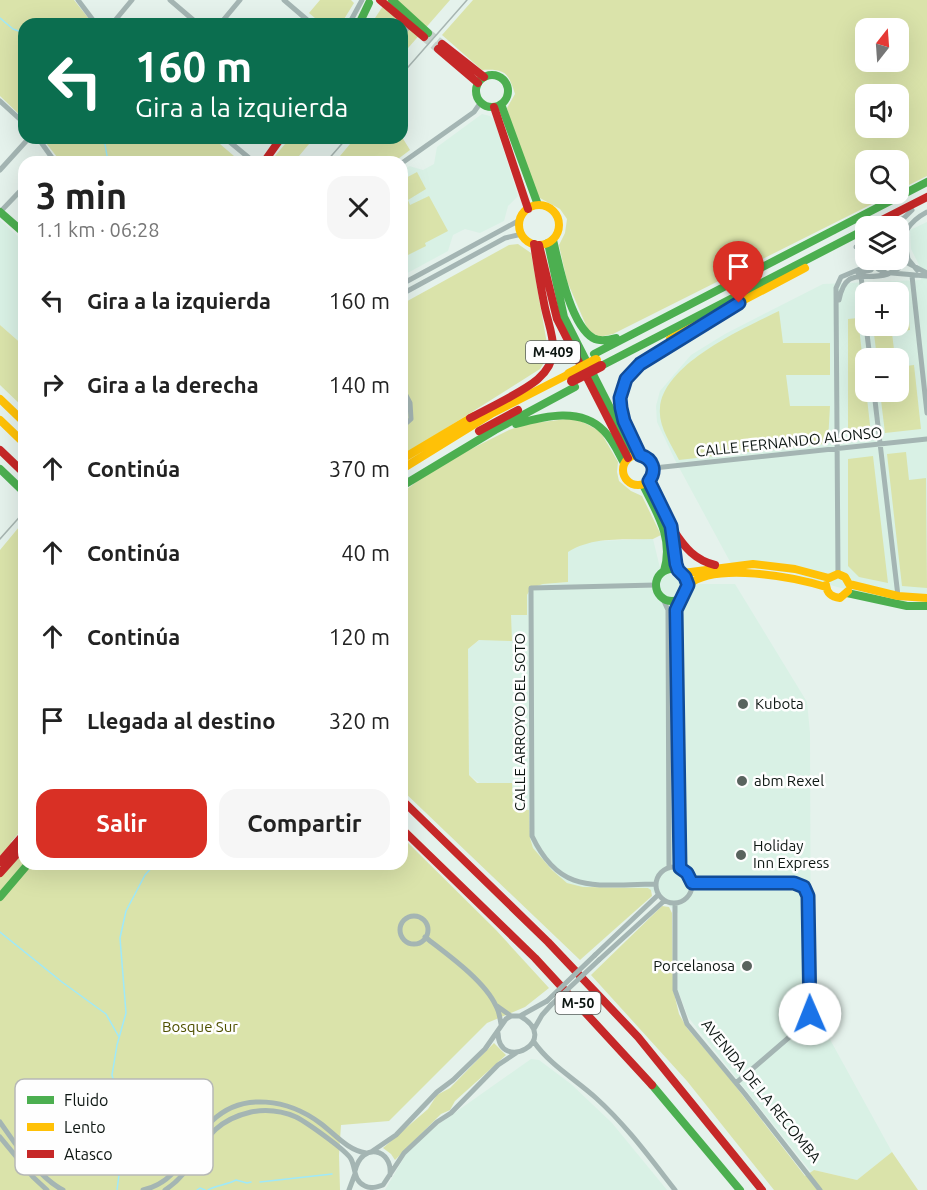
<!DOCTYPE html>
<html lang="es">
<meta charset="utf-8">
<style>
:root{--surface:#fff;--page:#f6f6f6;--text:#222;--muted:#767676;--accent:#d93025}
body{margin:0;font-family:Ubuntu,sans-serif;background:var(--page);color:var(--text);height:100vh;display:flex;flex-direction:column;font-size:22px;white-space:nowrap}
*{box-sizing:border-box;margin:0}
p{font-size:20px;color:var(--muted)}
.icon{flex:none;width:33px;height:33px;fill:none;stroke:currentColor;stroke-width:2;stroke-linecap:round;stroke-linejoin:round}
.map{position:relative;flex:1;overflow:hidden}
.details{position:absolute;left:18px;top:156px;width:390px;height:714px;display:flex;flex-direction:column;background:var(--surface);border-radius:18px;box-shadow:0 6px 24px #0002}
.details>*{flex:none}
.guide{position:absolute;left:18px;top:18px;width:390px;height:126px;border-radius:18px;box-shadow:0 6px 24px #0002;background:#0b6e4f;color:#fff;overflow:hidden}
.needle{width:39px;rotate:17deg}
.controls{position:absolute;left:855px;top:18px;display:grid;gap:12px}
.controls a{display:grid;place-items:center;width:54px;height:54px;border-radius:12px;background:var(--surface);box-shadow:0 6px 24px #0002;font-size:30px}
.pin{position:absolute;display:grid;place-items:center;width:51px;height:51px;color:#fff;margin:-62px -26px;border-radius:50% 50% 50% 0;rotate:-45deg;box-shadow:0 0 6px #0007}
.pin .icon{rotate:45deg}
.me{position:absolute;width:66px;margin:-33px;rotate:359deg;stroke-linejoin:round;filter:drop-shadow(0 0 4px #0008)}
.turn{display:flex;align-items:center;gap:21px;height:126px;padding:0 18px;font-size:27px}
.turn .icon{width:78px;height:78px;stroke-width:2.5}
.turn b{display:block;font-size:42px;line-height:51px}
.round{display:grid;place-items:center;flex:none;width:63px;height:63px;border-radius:18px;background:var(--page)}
.summary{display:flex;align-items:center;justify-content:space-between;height:102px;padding:0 18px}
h1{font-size:36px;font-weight:600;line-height:45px}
.action{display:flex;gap:12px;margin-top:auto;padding:12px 18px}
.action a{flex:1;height:69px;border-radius:18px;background:var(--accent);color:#fff;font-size:24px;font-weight:600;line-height:69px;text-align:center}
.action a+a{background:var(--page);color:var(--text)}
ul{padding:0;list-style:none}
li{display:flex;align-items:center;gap:18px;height:84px;padding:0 18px}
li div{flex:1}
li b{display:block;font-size:22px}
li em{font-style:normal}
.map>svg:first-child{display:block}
</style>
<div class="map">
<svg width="927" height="1190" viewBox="0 0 927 1190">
<rect width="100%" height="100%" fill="#e5f2ec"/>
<!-- built -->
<path fill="#d9f1e5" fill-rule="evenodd" d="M482 114 490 116 494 120 518 196 508 206 504 221 480 233 465 229 453 235 448 251 402 276V172L409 166 423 170 434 164 437 147Z
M0 220 24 242V346L0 325Z
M927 222V602L898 600 837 587 793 573 754 568 734 569 675 460 657 422 656 406 660 391 691 355 725 334 823 284 921 280 919 265 911 249 910 230ZM866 292H898V326H866ZM866 358H898V392H866Z
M653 539 660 568 684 584H735L807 702 810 733 811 1005 892 1152 857 1180 814 1170 811 1172 688 1017 678 991V913L648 888 583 887 567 883 552 870 533 848 530 838 513 809 469 775 468 649 511 615 527 595 531 588 543 584 568 582V551L580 544 593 541Z
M531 1059 539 1060 571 1084 612 1123 667 1190H385L406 1154 436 1126Z"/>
<!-- green -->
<path fill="#dae3aa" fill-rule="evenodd" d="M0 0H74L93 24H24V119L0 96Z
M320 0H351L354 3 341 24H322L309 13Z
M387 0H450L402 55V24H371Z
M473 0H927V176L899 190 898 160H866V194H892L613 334 599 337 588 330 567 281 559 245 565 233 567 219 560 209 538 197 509 116 507 108 515 94C508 72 505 69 482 70L442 35ZM866 28H898V62H866ZM866 94H898V128H866Z
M402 137 410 150 394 162H335L355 138Z
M42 138H213L241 162H61Z
M290 138H314L294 162H270Z
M417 172 426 189 408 200 410 205 429 196 448 231 425 243 426 246 402 258V180Z
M518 244 531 253 549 355 540 369 402 456V304L509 245Z
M868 287H905L910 330 892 333 895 358H877L873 326H898V292H869Z
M779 311 783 343H830V375H786L790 406H830L828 441 824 444 747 452V449L740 450V453L679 460C671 444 658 426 660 408 663 364 744 328 779 311Z
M858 318 871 434 848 437V319Z
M0 325 24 346V408L0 385Z
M914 365 921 429 885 433 880 392H898L899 367Z
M575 418 600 431 618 462 617 472 619 481 631 491 642 496 661 535 653 539C624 540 593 536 568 552V582L543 584 531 588 527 595V615H511L512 641 479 640 468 649 469 775 477 783H512L513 809 529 810 530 838 533 848 552 870 567 883 583 887 648 888 651 890 652 896 580 960 402 790V493L420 479 455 457 509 430 526 424Z
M906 452 909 480 926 478 927 588 902 586 887 454Z
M873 456 888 583 859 577 848 566V459Z
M24 521V827L11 842 24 852V864H402V837L496 930 549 988 525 1007 487 1023 389 1121 341 1125 339 1155 340 1190H0V550Z
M662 906 669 907 672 913 673 989 679 1014 687 1028 730 1079 805 1176 814 1170 857 1180 892 1152 918 1190H774L687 1081 591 975Z
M494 1043 506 1055 455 1101 450 1110 441 1114 395 1160 391 1154 383 1148 428 1109 437 1095 450 1088Z"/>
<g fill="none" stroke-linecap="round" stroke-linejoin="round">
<!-- stream -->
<path stroke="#9fe9f9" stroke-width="1.5" d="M0 18 13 29 24 33
M104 138 108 162
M0 932 62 982 106 1014 119 1037
M260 1182 332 1174
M117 1190 126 1122 112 1075 117 1045 126 1013 120 938 126 911 145 875 155 864
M197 1190 200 1188 205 1190
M208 1190C216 1185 227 1185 236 1180L247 1183 251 1182"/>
<!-- secondary-tunnel -->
<path stroke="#c5d1cb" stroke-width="8" stroke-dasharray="8 4" stroke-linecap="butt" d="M428 33 442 44
M424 37 438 49"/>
<!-- street -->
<path stroke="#a4b5b3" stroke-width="5" d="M78 0 96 24
M170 0 198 24
M284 0 312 24
M112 24 132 0
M220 24 240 0
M349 24 362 0
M402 34 410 25
M0 101 24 123
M38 138 55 162
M225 138 254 162
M402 163 474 112 481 102
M0 170 29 138
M0 212 24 187
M891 226 904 218 912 210
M904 239 908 259 917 270
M856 247 866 248
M898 255C902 235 908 222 927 212
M900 259 927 273
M876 260 878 269 888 274 899 268 898 256
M858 273 871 270 876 261
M892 273 927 276
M861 276 866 319
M912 276 927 413
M402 284 520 220
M402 294 505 238 522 234
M839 300C846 265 863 282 888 274
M866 326 870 358
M402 388 410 403 411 419 402 427
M874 392 898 596
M654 468 927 439
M838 574 836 288 841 277 867 266 870 260
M656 585 531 588 532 836C561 897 598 884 656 884
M663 599 668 610 669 868
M656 885a18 18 0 1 1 36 0a18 18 0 1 1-36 0Z
M680 868 676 610 681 598
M692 883H794L804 887 808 896V1021L736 1083
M675 903V990L687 1024 745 1094 820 1190
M400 930a14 14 0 1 1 28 0a14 14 0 1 1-28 0Z
M425 937C447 954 485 981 496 1006 499 1011 500 1018 501 1024
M595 955 658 895
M599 960 664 901
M497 1006 511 1016
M534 1029 542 1015 551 1005
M498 1033C499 1074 563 1040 520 1016
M534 1042C550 1065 575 1079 596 1098 626 1125 650 1158 675 1190
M0 1122C13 1142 42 1180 63 1190
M0 1137 33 1177 47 1190
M371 1152 396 1135 437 1092 453 1080 485 1049 506 1019 511 1016H520L547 1001
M355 1171C362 1141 393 1149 390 1175
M143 1190C182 1181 185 1146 212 1121 243 1091 289 1100 320 1123 335 1134 347 1150 366 1153
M165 1190C204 1165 195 1125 251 1112 267 1109 282 1111 296 1117 306 1122 346 1150 351 1159 356 1168 353 1181 365 1186 371 1189 377 1187 383 1185L404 1153 437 1122 451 1113 498 1065 516 1053
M349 1190 355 1174"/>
<!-- fast -->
<path stroke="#4caf50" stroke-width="8" d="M392 0 428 33
M359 24 369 3
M476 91a16 16 0 1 1 32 0a16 16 0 1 1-32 0Z
M501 104 538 205
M0 212 24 233
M553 240C559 265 570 324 593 338 600 342 609 340 616 338
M548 243 564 317 634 455
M594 354 927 182
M601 366 866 229
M516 424C545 416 581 407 604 431 613 440 618 452 624 463
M0 469 24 492
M643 485C657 513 674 539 664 571
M402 486 495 430 575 387
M656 585a16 16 0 1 1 32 0a16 16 0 1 1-32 0Z
M847 593 907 606H927
M0 897 28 864
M652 1085 740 1190"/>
<!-- slow -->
<path stroke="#ffc107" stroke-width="8" d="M519 225a20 20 0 1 1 40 0a20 20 0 1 1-40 0Z
M670 339 805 268
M0 399 24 422
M0 420 24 443
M623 470a15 15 0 1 1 30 0a15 15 0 1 1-30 0Z
M402 459 474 416
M402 469 491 414 569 374
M649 481 671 526 678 570
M683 573 753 564 795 569 829 578 838 574 845 577 849 584 898 596 927 598
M688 585C715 562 794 577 826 587
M826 585C827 594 832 597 840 598L848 591"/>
<!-- jam -->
<path stroke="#c62828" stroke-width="8" d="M380 0 424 37
M442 44 484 77
M438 49 478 83
M494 107 528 209
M264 162 281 138
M870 226 927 197
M539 245 557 319 628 458
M470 418C489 408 523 392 538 379 565 355 549 332 544 303 540 283 537 264 534 244
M479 431 518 410
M0 450 24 473
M640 455C635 444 628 433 624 421 609 376 648 358 680 338
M674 531C685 548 695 560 715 565
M402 800 548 942 638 1037 762 1190
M402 829 535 958 652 1085
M0 862 24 834
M0 873 24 846"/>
<!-- rail -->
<path stroke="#a7b5b1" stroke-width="1.5" d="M402 74 467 0
M326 162 347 138
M0 539 24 512"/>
<!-- street-bridge -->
<path stroke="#a4b5b3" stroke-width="5" d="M547 1001 595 955
M551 1005 599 960"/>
<!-- slow-bridge -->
<path stroke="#ffc107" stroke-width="10" d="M569 374 596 360"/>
<!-- jam-bridge -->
<path stroke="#c62828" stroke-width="10" d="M572 381 601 366"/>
</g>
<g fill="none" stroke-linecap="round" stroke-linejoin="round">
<!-- route casing -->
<g stroke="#114b97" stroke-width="15">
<path id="route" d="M739 303 640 364 626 379 620 398 621 408 624 421 640 455C653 459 657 470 649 481L671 526 676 564 678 570 685 577 688 585 676 610 680 868 687 873 692 883H794L804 887 808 896 810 1014"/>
</g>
<!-- route -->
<use href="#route" stroke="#1a73e8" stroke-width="10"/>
</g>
<!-- markers -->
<g fill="#59635e" stroke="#fefefe" stroke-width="2">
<circle cx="743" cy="704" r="6"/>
<circle cx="742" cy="781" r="6"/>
<circle cx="741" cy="855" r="6"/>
<circle cx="747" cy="966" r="6"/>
</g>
<g text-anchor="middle" stroke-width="5" stroke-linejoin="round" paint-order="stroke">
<!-- shield labels -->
<g fill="#fefefe" stroke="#555c59" stroke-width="1.5">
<rect x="526" y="341" width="54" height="22" rx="4.5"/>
<rect x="555.5" y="992" width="45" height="22" rx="4.5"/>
</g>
<g font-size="14" font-weight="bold" fill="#0d1612">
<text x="553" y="357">M-409</text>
<text x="578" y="1008">M-50</text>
</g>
<!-- street labels -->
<g font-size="15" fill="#0d1612" stroke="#fefefe">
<text transform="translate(789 442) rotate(-6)" y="5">CALLE FERNANDO ALONSO</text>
<text transform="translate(520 722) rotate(-90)" y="5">CALLE ARROYO DEL SOTO</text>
<text transform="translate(761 1091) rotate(51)" y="5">AVENIDA DE LA RECOMBA</text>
</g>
<!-- poi labels -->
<g font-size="15" fill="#0d1612" stroke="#fefefe" text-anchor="start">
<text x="755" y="709">Kubota</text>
<text x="754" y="786">abm Rexel</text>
<text x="753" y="851">Holiday<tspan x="753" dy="17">Inn Express</tspan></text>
<text x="735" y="971" text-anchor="end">Porcelanosa</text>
</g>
<!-- park labels -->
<g font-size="15" fill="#4f5100" stroke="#fefefe">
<text x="200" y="1032">Bosque Sur</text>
</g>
</g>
<!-- legend -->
<rect x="15" y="1079" width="198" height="96" rx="9" fill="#fefefe" stroke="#b6b8b7" stroke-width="1.5"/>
<rect x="27" y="1096" width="27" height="8" fill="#4caf50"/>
<rect x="27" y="1123" width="27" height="8" fill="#ffc107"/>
<rect x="27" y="1150" width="27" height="8" fill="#c62828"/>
<g font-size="16" fill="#0d1612">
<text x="64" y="1106">Fluido</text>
<text x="64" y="1133">Lento</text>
<text x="64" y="1160">Atasco</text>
</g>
</svg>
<div class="controls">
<a><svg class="needle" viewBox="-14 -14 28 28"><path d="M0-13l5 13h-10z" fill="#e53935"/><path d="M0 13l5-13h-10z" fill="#767676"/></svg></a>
<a><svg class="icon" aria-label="sound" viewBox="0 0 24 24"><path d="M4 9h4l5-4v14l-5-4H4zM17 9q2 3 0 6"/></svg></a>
<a><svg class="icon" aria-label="search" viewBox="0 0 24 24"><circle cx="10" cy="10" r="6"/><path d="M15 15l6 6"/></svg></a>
<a><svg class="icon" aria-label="layers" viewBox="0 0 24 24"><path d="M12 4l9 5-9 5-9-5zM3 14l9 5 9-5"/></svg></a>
<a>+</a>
<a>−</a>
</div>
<div class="pin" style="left:739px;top:303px;background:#d93025"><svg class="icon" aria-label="arrive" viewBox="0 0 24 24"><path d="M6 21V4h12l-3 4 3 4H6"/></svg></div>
<svg class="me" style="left:810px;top:1014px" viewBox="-20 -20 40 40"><circle r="19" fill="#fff"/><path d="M0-13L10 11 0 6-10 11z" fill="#1a73e8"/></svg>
<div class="guide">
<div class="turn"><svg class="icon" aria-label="left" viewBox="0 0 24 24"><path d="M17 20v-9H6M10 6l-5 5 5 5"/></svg><div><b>160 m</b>Gira a la izquierda</div></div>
</div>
<section class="details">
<div class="summary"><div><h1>3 min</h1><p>1.1 km · 06:28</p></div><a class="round"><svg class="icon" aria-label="close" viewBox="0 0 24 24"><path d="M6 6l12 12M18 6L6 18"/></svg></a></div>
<ul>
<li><svg class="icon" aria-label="left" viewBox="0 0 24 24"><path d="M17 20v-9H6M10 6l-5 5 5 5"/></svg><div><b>Gira a la izquierda</b></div><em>160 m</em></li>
<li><svg class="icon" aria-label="right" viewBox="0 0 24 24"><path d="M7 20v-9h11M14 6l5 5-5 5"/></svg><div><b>Gira a la derecha</b></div><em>140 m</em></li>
<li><svg class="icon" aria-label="ahead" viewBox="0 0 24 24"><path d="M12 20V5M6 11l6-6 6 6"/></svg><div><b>Continúa</b></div><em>370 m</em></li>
<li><svg class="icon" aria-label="ahead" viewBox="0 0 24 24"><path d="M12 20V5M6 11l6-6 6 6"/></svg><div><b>Continúa</b></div><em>40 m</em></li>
<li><svg class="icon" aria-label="ahead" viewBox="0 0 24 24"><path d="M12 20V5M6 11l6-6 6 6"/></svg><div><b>Continúa</b></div><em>120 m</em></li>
<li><svg class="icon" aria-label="arrive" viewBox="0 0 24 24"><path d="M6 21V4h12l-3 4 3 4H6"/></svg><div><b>Llegada al destino</b></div><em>320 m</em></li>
</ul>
<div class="action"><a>Salir</a><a>Compartir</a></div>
</section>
</div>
